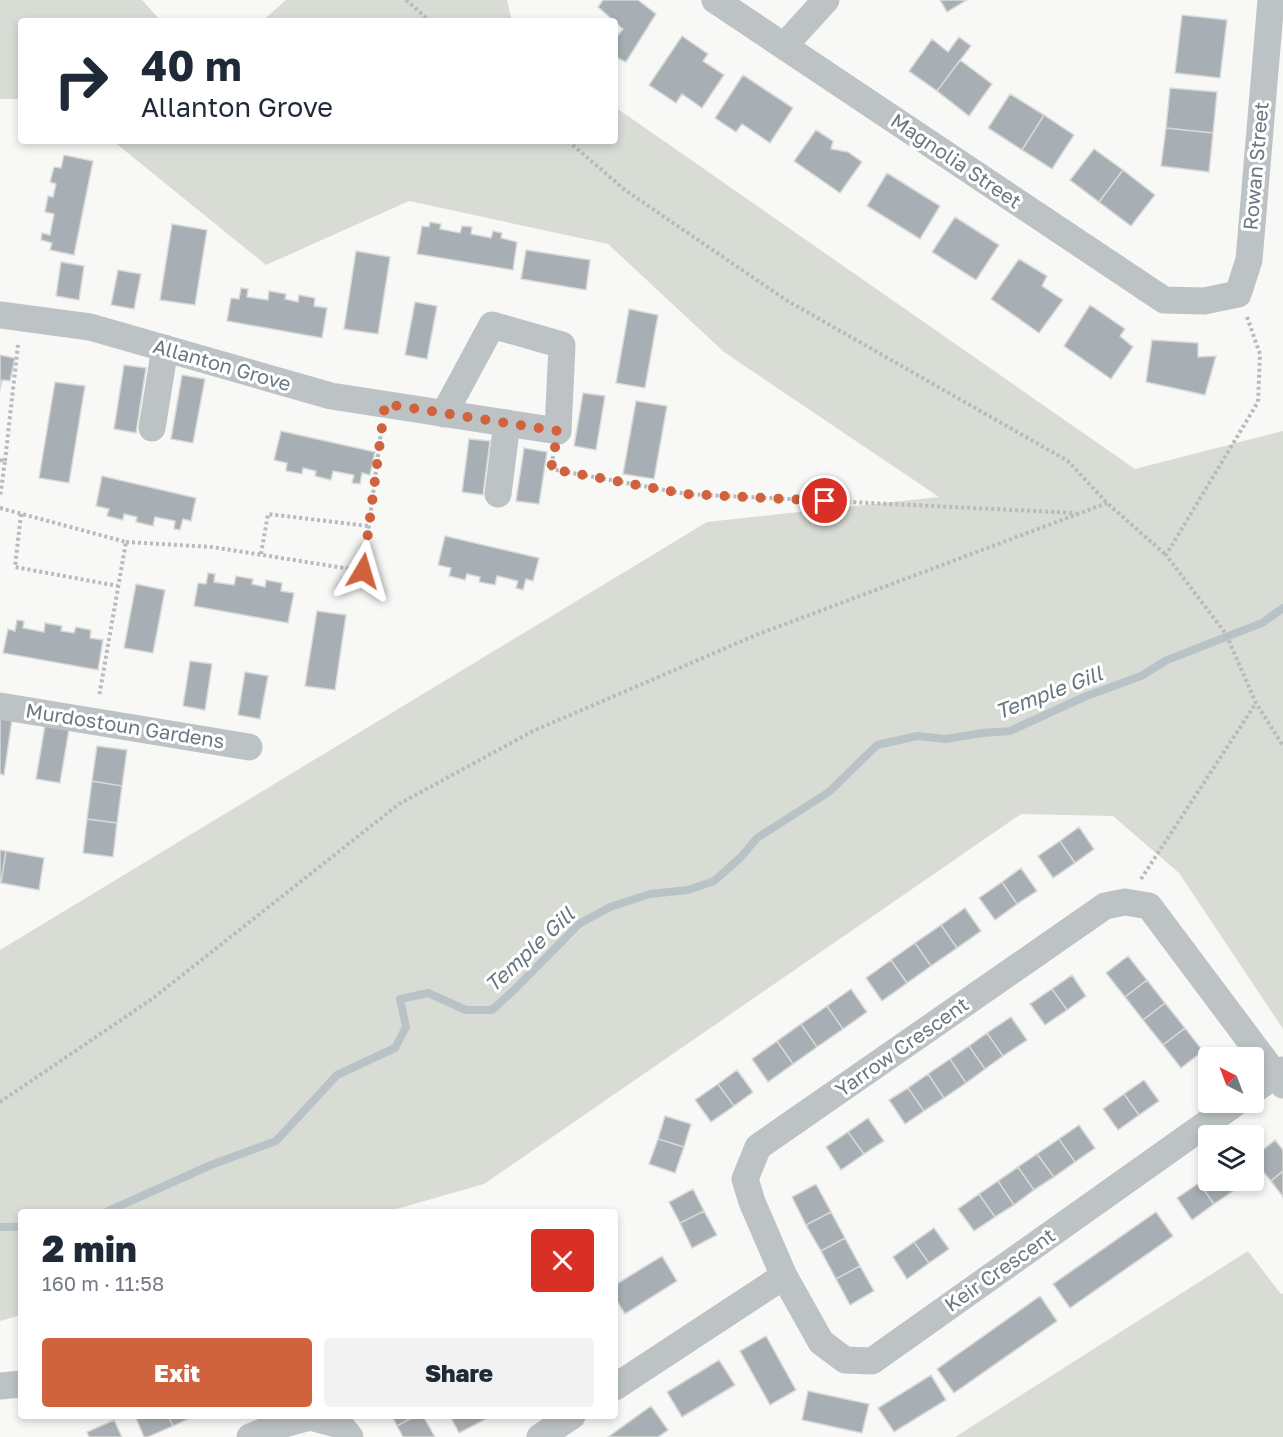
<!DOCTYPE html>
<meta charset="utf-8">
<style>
:root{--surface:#fff;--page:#f2f2f3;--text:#1f2937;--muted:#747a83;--accent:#d0623e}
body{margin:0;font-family:"Golos Text",sans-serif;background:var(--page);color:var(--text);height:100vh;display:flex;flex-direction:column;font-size:22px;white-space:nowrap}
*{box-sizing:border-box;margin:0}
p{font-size:20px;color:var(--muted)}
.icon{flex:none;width:33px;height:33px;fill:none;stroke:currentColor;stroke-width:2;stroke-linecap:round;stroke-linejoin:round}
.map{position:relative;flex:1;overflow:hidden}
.drawer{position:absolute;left:18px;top:1209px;width:600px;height:210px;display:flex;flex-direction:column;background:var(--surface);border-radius:6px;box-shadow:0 3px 9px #0003}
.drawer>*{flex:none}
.top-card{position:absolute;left:18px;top:18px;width:600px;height:126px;border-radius:6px;box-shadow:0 3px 9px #0003;background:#fff;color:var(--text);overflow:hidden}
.needle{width:39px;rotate:318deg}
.fabs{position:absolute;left:1198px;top:1047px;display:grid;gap:12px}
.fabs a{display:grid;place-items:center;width:66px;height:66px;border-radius:6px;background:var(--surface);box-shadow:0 3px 9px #0003;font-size:30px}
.pin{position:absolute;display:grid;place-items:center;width:51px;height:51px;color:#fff;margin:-26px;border:3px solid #fff;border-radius:50%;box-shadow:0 2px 6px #0007}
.me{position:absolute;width:66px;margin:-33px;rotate:7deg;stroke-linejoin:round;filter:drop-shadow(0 0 4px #0008)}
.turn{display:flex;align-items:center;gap:21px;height:126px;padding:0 24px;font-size:27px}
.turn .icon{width:78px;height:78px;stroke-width:2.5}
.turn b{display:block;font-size:42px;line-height:51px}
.round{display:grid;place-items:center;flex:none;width:63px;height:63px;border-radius:6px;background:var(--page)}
.summary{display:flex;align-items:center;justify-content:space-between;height:102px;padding:0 24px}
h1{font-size:36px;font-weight:800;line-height:45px}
.primary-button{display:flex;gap:12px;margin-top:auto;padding:12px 24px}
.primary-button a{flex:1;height:69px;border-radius:6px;background:var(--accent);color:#fff;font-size:24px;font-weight:800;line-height:69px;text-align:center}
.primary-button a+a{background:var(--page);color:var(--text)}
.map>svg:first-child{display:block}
</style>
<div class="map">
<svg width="1283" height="1437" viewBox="0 0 1283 1437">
<rect width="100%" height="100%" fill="#f8f8f6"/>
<!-- green -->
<path fill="#d8dcd5" d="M0 0H142L161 21H21V99H0Z
M286 0H507L512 21H262Z
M615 107 1135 469 1283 431V1029L1179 873 1113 816 1021 814 484 1184 386 1212H21V1315L0 1321V950L707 522 939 497 724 352 608 244 409 201 266 265 113 141H615Z
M1248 1251 1280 1293 1283 1294V1437H955Z"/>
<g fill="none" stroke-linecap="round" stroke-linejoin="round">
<!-- stream -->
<path stroke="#b9c3c7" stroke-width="8" d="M106 1212 211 1165 276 1141 337 1075 395 1048 406 1027 400 999 428 993 466 1010H492L513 991 579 924 610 907 650 894 688 890 714 881 741 857 757 838 829 792 877 745 917 736 946 739 982 733 1010 731 1084 697 1141 676 1167 660 1262 623 1283 608
M0 1227H21"/>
</g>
<!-- building -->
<path fill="#a8afb4" stroke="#d9dad8" stroke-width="1.5" d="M603 0H638L656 14 626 62 615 57V39L623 29 598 7Z
M940 0H967L947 12Z
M1182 15 1227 20 1220 78 1175 73Z
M682 36 708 54 703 61 724 75 702 108 682 94 676 103 649 85Z
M959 37 971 46 937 91 909 71 932 39 948 52Z
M960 60 992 84 969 116 937 91Z
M743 75 793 108 770 143 742 124 736 132 715 118Z
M1170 88 1217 92 1213 133 1166 128Z
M1010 94 1044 115 1022 150 988 128Z
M1044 115 1074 135 1052 169 1022 150Z
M1166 128 1213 133 1209 172 1161 166Z
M816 130 833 141 831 149 848 152 862 162 840 193 794 161Z
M1094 149 1123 170 1099 202 1070 180Z
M64 155 93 161 74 255 50 250 52 243 41 240 42 233 50 235 54 214 45 212 48 196 53 197 56 184 50 182 54 167 61 168Z
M1123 170 1155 195 1131 226 1099 202Z
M887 173 940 206 920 239 867 206Z
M955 217 999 245 976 280 932 252Z
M430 222 441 224 440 229 460 233 462 226 472 227 471 234 491 238 493 231 502 233 501 238 517 242 513 270 417 254 422 226 429 227Z
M172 224 207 230 195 305 160 300Z
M526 250 590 260 586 290 521 279Z
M356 251 390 257 378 334 344 329Z
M1019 259 1047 276 1042 286 1063 300 1039 333 991 299Z
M61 262 84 266 79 300 56 296Z
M118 270 141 274 134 309 111 305Z
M241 288 248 289 247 297 268 300 269 291 286 294 285 299 298 302 299 295 315 298 314 306 327 308 322 338 227 321 231 298 239 299Z
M415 302 437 306 427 359 405 355Z
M1090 305 1125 329 1120 336 1133 347 1111 379 1064 346Z
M629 309 658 315 645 388 616 383Z
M1152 340 1198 343V357L1216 356 1205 395 1146 382Z
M0 355 15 358 10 381 2 380 0 390Z
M124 365 146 368 136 433 114 429Z
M182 375 205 379 193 443 171 439Z
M55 382 85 386 69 483 39 478Z
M583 393 605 396 596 450 574 446Z
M636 401 667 406 654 479 623 474Z
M281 431 375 452 370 475 362 473 360 484 352 483 354 475 333 471 331 480 315 476 316 471 303 468 302 474 286 471 287 463 274 460Z
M469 439 490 441 483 495 462 492Z
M524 448 547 452 539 504 516 501Z
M102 476 196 498 191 521 183 519 180 530 174 529 175 521 155 517 153 526 136 522 137 517 124 514 123 520 107 516 109 509 96 506Z
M445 536 539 558 533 581 526 579 523 590 516 588 518 581 497 576 495 585 479 582 480 577 467 574 465 580 449 576 451 568 438 565Z
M208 573 215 574 214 582 234 585 236 576 253 579 252 584 265 587 266 580 282 583 281 591 294 593 288 623 194 606 198 583 206 584Z
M136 584 165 590 153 653 124 648Z
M317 611 346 615 335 690 305 686Z
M17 620 24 621 23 628 44 632 45 623 62 626 61 631 74 633 76 627 91 630 90 638 103 640 98 670 3 653 8 629 15 631Z
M190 661 212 664 205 710 183 706Z
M245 672 268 676 260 719 238 715Z
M0 717 12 719 4 775 0 774Z
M45 725 69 729 60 783 36 779Z
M97 746 127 750 122 786 92 781Z
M92 781 122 786 117 823 87 819Z
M87 819 117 823 113 857 83 853Z
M1079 827 1094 849 1075 863 1060 841Z
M1060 841 1075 863 1053 878 1038 856Z
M0 850 6 851 1 883H0Z
M6 851 44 858 39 890 1 883Z
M1021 868 1037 891 1017 904 1002 882Z
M1002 882 1017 904 995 920 979 898Z
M965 908 981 931 957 948 941 925Z
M941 925 957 948 931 966 915 943Z
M915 943 931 966 907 983 891 960Z
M1128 956 1147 980 1125 997 1106 973Z
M891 960 907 983 882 1001 866 978Z
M1072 975 1086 996 1067 1010 1052 989Z
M1147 980 1165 1003 1143 1020 1125 997Z
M851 989 867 1012 843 1029 827 1006Z
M1052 989 1067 1010 1045 1025 1030 1004Z
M1165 1003 1185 1028 1163 1045 1143 1020Z
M827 1006 843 1029 817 1047 801 1024Z
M1011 1017 1027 1040 1003 1056 987 1033Z
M801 1024 817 1047 793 1064 777 1041Z
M1185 1028 1203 1051 1181 1068 1163 1045Z
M987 1033 1003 1056 985 1069 969 1046Z
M777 1041 793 1064 768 1082 752 1059Z
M969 1046 985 1069 966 1083 950 1059Z
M950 1059 966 1083 944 1098 928 1074Z
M737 1070 753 1092 734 1106 718 1084Z
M928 1074 944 1098 924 1111 908 1088Z
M1144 1080 1159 1101 1139 1115 1124 1094Z
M718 1084 734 1106 711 1122 695 1100Z
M908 1088 924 1111 905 1124 889 1100Z
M1124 1094 1139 1115 1118 1130 1103 1109Z
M665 1116 691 1124 684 1147 658 1139Z
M868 1118 884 1141 864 1154 848 1132Z
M1079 1125 1095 1148 1075 1162 1059 1139Z
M848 1132 864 1154 841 1170 826 1147Z
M658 1139 684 1147 675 1173 649 1164Z
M1059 1139 1075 1162 1054 1177 1037 1154Z
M1275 1140 1283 1150V1171L1271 1181 1254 1161V1157Z
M1037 1154 1054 1177 1034 1190 1018 1167Z
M1018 1167 1034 1190 1014 1205 998 1181Z
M1283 1171V1197L1271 1181Z
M1209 1176V1180H1226L1233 1191 1214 1204 1199 1183Z
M998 1181 1014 1205 995 1217 979 1194Z
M1199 1183 1214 1204 1192 1220 1177 1198Z
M816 1184 831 1212 806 1225 792 1197Z
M693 1189 704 1211 680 1223 669 1202Z
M979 1194 995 1217 974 1231 958 1209Z
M704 1211 717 1235 692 1248 680 1223Z
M831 1212 845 1238 821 1251 806 1225Z
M1156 1212 1173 1236 1070 1308 1053 1284Z
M934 1228 949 1249 929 1263 914 1242Z
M845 1238 860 1266 836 1279 821 1251Z
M914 1242 929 1263 907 1279 893 1257Z
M662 1256 677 1281 625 1314 615 1298V1285Z
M860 1266 874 1291 850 1305 836 1279Z
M1040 1296 1057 1321 954 1393 937 1369Z
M766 1336 796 1390 770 1405 740 1351Z
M719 1360 735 1385 682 1417 667 1392Z
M931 1375 946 1400 894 1432 878 1408Z
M808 1391 869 1404 862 1433 802 1420Z
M651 1406 668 1430 658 1437H608Z
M135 1416H168L173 1426 148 1437H144Z
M168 1416H195L173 1426Z
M392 1416H415L397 1426Z
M415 1416H423L435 1437H403L397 1426Z
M450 1416H484L486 1419 459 1433Z
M114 1420 122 1437H89L87 1432Z"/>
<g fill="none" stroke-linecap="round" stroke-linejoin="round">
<!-- path -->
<path stroke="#b8bbbe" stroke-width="4" stroke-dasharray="3 3" stroke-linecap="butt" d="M406 0 430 21
M568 141 625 190 786 300 1068 461 1107 503 1166 555
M1247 317 1260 354 1258 402 1166 555 1226 634 1256 703 1283 746
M553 456 551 469 686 494 1076 513
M0 460 5 461 0 497
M5 461 18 345
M0 508 126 542 99 697
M21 514 15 567 118 586
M126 542 212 547 363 571 381 432
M261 554 268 514 368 526
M1141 879 1256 703
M0 1102 152 999 399 804 533 731 756 635 1107 503"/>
<!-- minor -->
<path stroke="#bdc2c5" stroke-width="27" d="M715 0 1164 300 1204 301 1238 294 1249 260 1271 0
M784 46 826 0
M0 315 90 327 331 396 558 431 562 345 492 325 444 414
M152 428 165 348
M498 494 507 423
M0 706 249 747
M1254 1090 1283 1070
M784 1276 821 1342 845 1360 872 1361 1237 1102
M0 1386 21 1384
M615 1387 784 1276 752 1202 745 1179 758 1147 1105 906 1125 902 1149 906 1283 1085
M250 1437 277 1426 310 1417 340 1425 350 1437
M540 1437 572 1416"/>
</g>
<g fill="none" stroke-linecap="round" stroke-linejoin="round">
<!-- route -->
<path stroke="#d0623e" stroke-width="10" stroke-dasharray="0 18" d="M363 571 385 404 558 431 551 469 686 494 825 501"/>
</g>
<g text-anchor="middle" stroke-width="6" stroke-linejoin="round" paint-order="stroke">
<!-- street labels -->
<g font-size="20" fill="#6a7883" stroke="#fff">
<text transform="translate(956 161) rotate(34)" y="7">Magnolia Street</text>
<text transform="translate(1256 166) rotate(-85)" y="7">Rowan Street</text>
<text transform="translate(222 365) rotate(16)" y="7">Allanton Grove</text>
<text transform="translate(125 726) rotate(9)" y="7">Murdostoun Gardens</text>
<text transform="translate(902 1047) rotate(-35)" y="7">Yarrow Crescent</text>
<text transform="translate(1000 1270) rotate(-35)" y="7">Keir Crescent</text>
</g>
<!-- water labels -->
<g font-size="21" font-style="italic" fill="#66777f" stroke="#fff">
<text transform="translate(1049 693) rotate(-21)" y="7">Temple Gill</text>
<text transform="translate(530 950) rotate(-43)" y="7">Temple Gill</text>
</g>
</g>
</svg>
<div class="fabs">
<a><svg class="needle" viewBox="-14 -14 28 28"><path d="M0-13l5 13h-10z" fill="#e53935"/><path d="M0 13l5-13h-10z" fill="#747a83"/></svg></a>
<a><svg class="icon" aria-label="layers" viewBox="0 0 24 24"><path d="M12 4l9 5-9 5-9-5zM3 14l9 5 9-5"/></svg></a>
</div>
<div class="pin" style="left:825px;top:501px;background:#d93025"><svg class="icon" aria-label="arrive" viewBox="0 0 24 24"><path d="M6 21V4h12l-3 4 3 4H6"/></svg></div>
<svg class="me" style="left:363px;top:571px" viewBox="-20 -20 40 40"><path d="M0-17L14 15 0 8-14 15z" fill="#d0623e" stroke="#fff" stroke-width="4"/></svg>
<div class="top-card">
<div class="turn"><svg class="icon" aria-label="right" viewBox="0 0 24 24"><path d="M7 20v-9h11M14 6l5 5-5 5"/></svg><div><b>40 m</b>Allanton Grove</div></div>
</div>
<section class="drawer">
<div class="summary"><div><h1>2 min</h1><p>160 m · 11:58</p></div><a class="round" style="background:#d93025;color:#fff"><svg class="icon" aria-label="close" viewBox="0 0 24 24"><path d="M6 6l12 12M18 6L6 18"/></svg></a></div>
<div class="primary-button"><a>Exit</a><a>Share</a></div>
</section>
</div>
